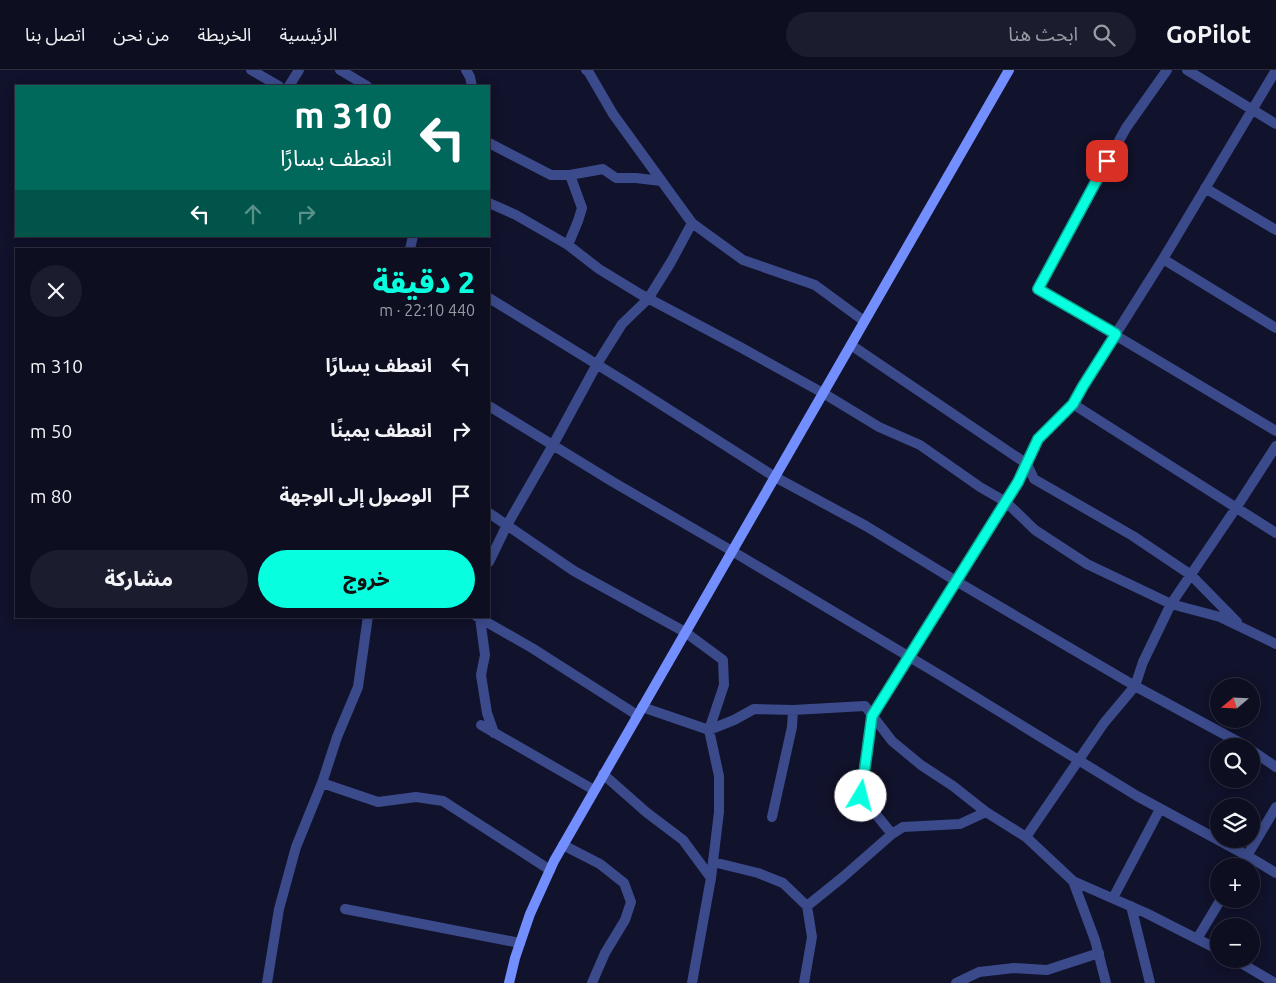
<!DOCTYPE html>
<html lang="ar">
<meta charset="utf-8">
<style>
:root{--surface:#0d0e20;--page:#1b1c2d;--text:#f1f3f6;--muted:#9a9ca5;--line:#2d2e3e;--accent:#07ffe0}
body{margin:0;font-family:Ubuntu,"Noto Sans Arabic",sans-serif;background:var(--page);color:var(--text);direction:rtl;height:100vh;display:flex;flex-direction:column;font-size:19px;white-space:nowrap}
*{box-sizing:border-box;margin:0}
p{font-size:16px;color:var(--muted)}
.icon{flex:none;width:28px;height:28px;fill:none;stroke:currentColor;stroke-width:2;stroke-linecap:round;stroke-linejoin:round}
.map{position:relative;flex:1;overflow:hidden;direction:ltr}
.side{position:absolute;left:15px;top:178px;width:475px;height:370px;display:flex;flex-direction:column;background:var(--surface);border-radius:0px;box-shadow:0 2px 12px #0003,0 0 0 1px var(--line);direction:rtl}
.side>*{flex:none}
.banner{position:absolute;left:15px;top:15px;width:475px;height:152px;border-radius:0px;box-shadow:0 2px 12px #0003,0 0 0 1px var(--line);direction:rtl;background:#00695c;color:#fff;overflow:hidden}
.needle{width:32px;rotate:251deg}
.tools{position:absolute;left:1210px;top:608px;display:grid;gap:10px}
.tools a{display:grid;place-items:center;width:50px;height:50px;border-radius:50%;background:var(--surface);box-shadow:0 2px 12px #0003,0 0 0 1px var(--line);font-size:25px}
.pin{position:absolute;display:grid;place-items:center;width:42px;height:42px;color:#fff;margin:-21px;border-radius:10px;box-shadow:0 2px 8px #0006}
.me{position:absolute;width:55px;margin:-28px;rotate:8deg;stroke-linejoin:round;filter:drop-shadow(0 0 4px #0008)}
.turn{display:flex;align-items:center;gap:18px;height:105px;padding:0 15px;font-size:22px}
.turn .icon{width:65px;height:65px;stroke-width:2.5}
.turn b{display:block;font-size:35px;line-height:42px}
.lanes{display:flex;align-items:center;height:48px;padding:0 15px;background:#0003;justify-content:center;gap:25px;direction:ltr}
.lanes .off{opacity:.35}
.round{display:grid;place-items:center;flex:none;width:52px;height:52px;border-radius:26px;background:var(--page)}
.headline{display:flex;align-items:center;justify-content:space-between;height:85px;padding:0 15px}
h1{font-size:30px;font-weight:800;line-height:38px;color:var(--accent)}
.action{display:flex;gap:10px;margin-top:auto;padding:10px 15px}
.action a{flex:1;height:58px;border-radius:30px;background:var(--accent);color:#111;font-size:20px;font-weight:800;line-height:58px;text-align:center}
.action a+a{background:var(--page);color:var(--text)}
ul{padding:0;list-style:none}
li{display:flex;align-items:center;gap:15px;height:65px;padding:0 15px}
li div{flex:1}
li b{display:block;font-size:19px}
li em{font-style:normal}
header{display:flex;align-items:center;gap:30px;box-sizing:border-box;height:70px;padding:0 25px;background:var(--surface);border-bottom:1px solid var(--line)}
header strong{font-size:24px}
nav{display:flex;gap:28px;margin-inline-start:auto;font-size:18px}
.search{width:350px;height:45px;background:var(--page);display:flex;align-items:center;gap:12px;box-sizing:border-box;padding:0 18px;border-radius:28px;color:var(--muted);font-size:19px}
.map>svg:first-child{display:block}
</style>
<header>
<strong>GoPilot</strong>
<div class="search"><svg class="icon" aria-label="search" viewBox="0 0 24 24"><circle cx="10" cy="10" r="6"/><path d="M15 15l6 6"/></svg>ابحث هنا</div>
<nav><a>الرئيسية</a><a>الخريطة</a><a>من نحن</a><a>اتصل بنا</a></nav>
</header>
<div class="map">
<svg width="1276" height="913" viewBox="0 0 1276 913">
<rect width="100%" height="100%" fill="#11122b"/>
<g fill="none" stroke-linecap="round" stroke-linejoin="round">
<!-- minor -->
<path stroke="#3b4a8b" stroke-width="10" d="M251 0 279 16
M340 0 367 16
M466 0 470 7 472 16
M586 0 588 1 613 44 692 153 743 190 815 215 864 251
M1167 0 1126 58 1038 219 1276 361
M1187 0 1276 54
M289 16 299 0
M489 73 551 105H570L603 99 616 108H636L661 111
M1205 118 1276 160
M489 133 516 145 568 175 599 199 640 224 740 277 823 323 879 357 920 375 980 417 1006 432 1035 460 1087 494 1171 534 1220 547 1276 574
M568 175 578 151 582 138 570 105
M410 179 413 166
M1163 189 1276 258
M489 228 632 316 775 407 866 456 956 511 1135 616 1246 676
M851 275 1027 394 1034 409 1133 466 1191 505 1237 552
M1073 334 1276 463
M489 336 613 412 732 481 943 607 1137 726 1246 785 1276 803
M489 443 574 501 685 562 723 590 724 615 709 660 719 706V742L711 808
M489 492 507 455 553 375 597 294 622 254 648 229 671 192 692 153
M476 546 532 578 637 645
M480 548 485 585 481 605 487 643 494 663
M642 637 709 660 734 650 754 639 793 640 865 636 892 671 921 695 953 716 986 742 1026 767 1073 811 1146 843 1219 880
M481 655 594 720
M1251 680 1276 697
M603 704 646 742 683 770 711 808 692 913
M322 713 378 732 416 727 443 731 550 800
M772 747 792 657 793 640
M892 764 861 726 872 646 1019 412 1038 369 1073 334 1083 316 1163 189 1276 0
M1026 767 1104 653 1135 616 1143 592 1171 534 1236 438 1276 376
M563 775 600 794 624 813 631 832 625 850 605 883 592 913
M713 792 758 803 783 813 807 836 812 867 804 913
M1241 796 1276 737
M1073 811 1095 870 1106 913
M1113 828 1160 739
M807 836 843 807 892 764 903 757 960 754 986 742
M1131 836 1150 913
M345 839 520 873
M1197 869 1221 829
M1234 889 1275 913
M267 913 279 839 296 777 322 713 337 667 358 617 368 546
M956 913 979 902 1014 898 1047 900 1099 883"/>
<!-- secondary -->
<path stroke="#728eff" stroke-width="10" d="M509 913 515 888 530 844 554 791 1009 0"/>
</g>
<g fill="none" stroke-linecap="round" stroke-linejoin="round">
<!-- route casing -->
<g stroke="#05a692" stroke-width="12">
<path id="route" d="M861 726 872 646 1018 412 1038 369 1073 334 1083 316 1116 264 1038 219 1107 91"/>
</g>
<!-- route -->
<use href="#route" stroke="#07ffe0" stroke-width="9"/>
</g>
</svg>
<div class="tools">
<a><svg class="needle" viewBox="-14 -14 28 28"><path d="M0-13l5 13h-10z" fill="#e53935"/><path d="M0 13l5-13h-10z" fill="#9a9ca5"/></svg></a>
<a><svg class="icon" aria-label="search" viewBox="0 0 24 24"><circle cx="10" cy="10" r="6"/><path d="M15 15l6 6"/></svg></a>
<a><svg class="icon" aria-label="layers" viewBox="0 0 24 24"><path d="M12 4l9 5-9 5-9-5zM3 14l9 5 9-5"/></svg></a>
<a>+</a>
<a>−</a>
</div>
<div class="pin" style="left:1107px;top:91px;background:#d93025"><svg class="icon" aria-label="arrive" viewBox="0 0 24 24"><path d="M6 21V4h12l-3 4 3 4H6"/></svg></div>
<svg class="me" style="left:861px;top:726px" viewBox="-20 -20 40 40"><circle r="19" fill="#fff"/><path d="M0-13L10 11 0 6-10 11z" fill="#07ffe0"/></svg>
<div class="banner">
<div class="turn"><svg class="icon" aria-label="left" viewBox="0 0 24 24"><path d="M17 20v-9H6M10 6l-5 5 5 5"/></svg><div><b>310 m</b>انعطف يسارًا</div></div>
<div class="lanes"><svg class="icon" aria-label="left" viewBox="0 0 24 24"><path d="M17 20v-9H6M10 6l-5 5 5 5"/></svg><svg class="icon off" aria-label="ahead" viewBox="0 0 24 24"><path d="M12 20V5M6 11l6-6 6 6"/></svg><svg class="icon off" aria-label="right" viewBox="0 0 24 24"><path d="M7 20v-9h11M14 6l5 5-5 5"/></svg></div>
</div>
<section class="side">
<div class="headline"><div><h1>2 دقيقة</h1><p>440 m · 22:10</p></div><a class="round"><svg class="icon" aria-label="close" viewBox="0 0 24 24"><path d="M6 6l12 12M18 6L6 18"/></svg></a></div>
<ul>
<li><svg class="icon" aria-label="left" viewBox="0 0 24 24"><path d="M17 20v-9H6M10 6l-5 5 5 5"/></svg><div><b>انعطف يسارًا</b></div><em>310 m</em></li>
<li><svg class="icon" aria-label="right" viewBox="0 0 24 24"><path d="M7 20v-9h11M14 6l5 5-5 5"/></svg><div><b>انعطف يمينًا</b></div><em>50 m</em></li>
<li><svg class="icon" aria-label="arrive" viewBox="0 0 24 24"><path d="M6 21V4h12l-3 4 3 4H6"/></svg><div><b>الوصول إلى الوجهة</b></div><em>80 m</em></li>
</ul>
<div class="action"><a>خروج</a><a>مشاركة</a></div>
</section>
</div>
